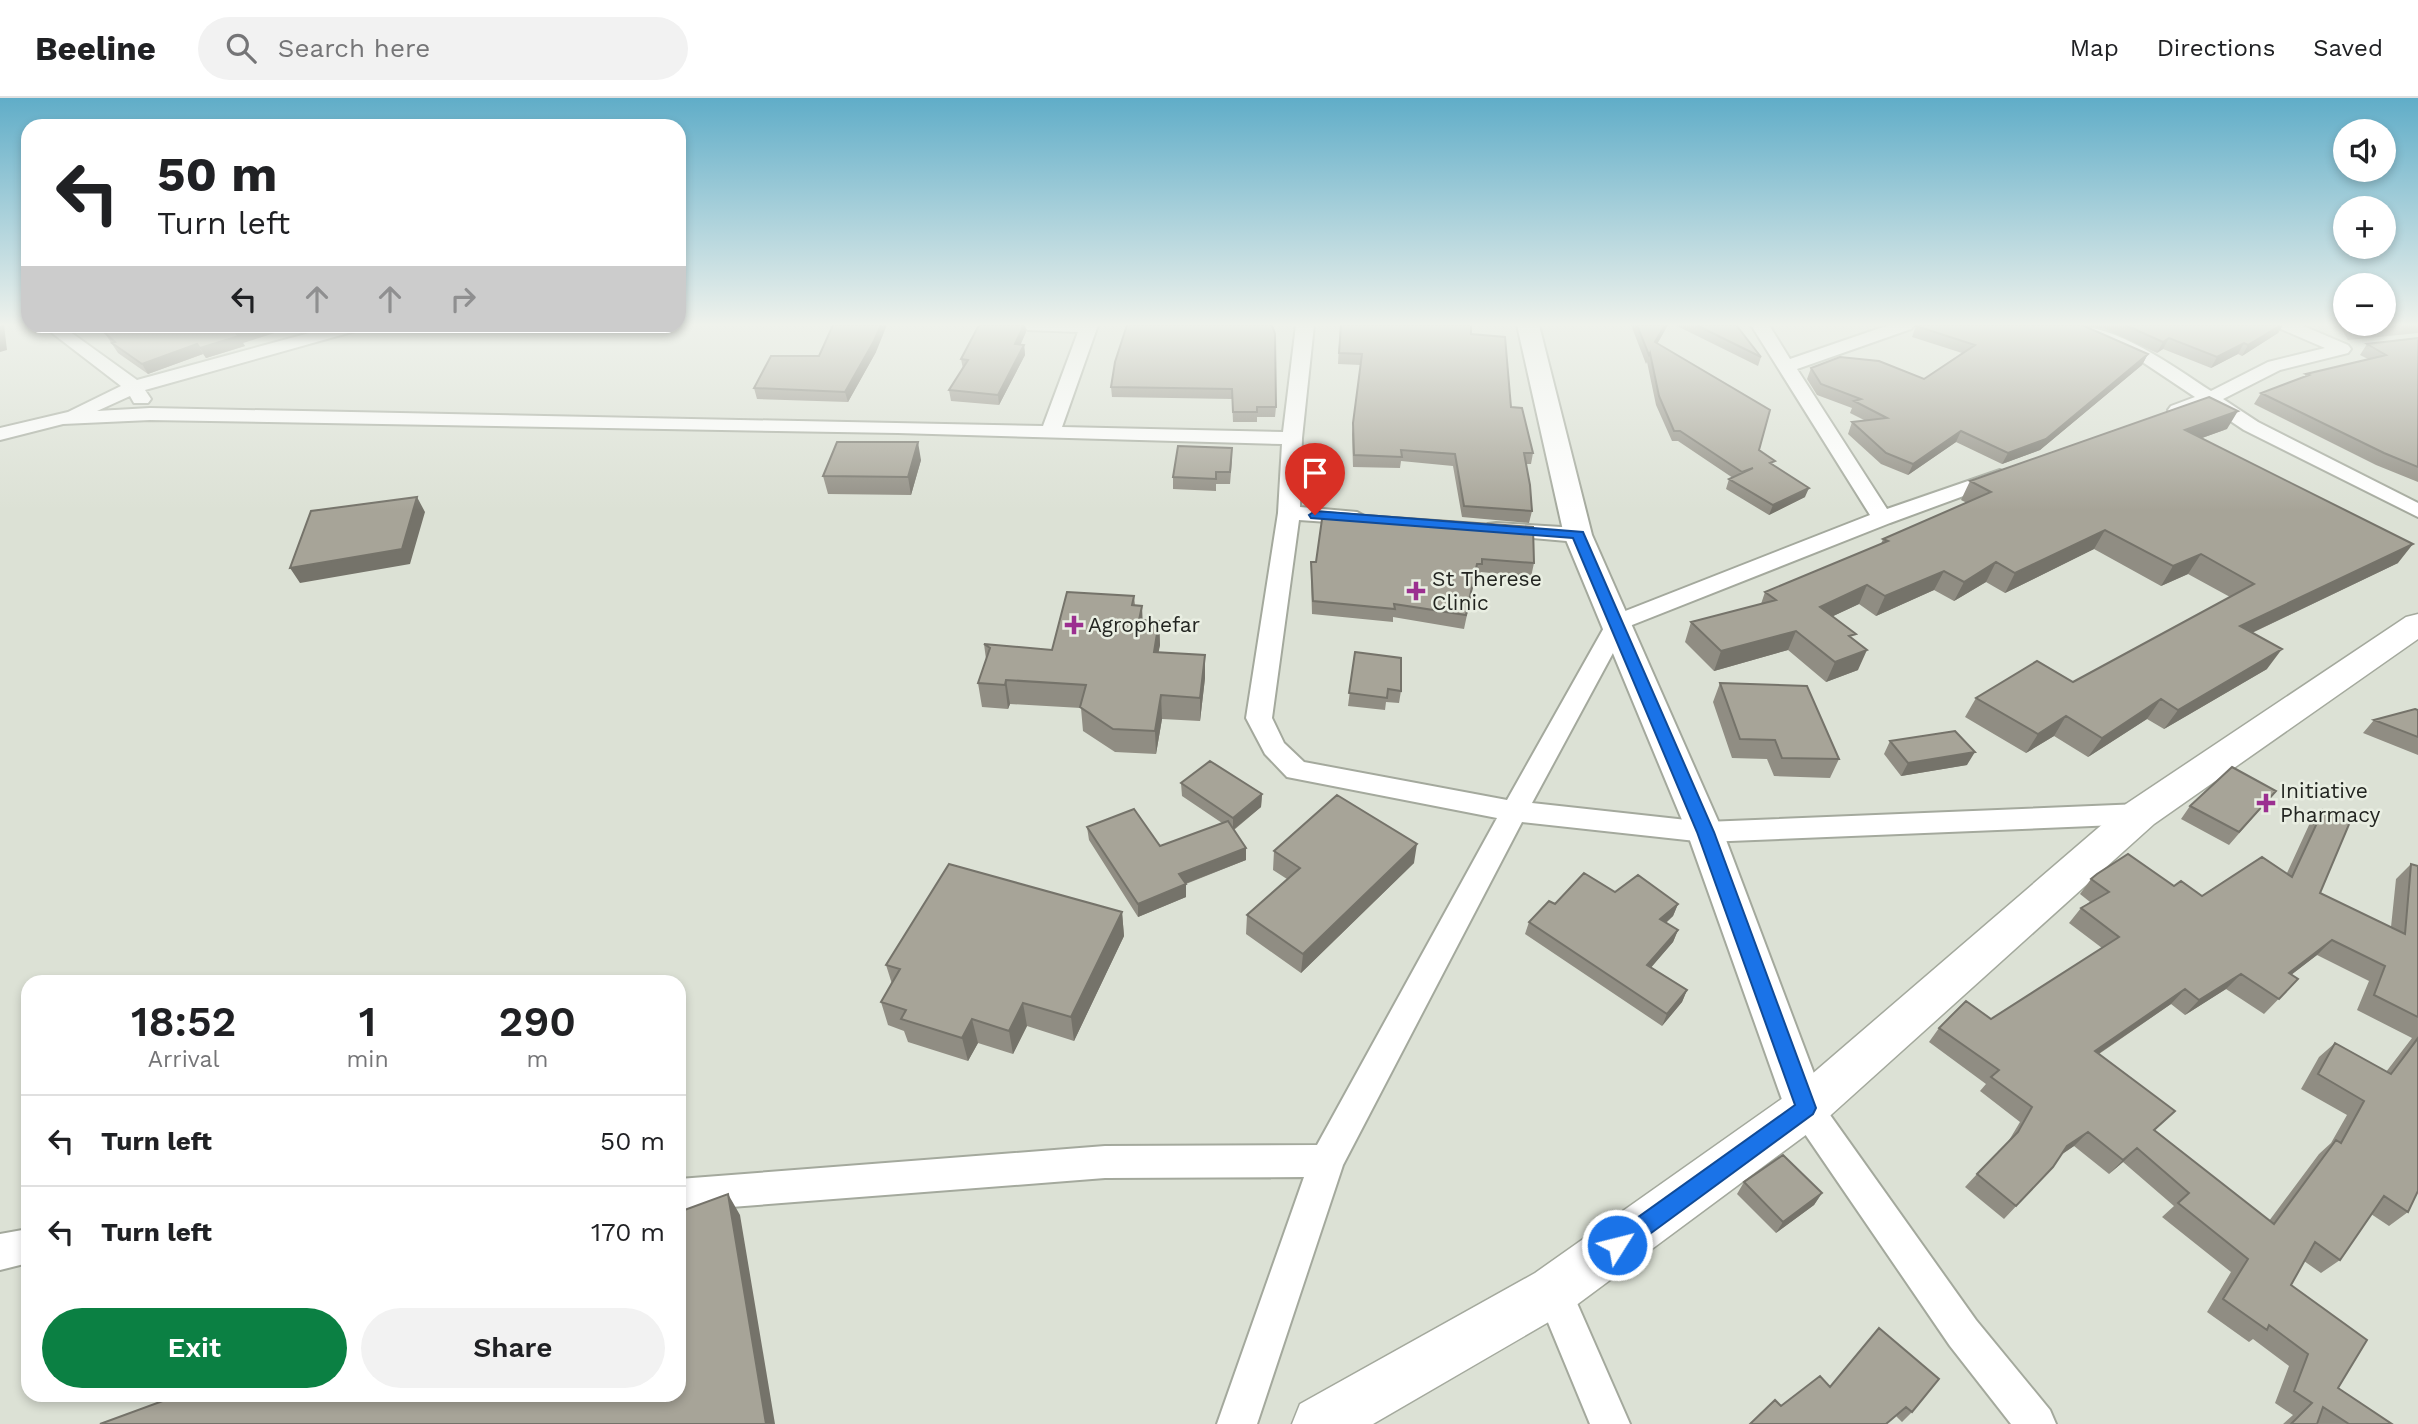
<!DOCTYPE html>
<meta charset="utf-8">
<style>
:root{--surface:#fff;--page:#f2f2f2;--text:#202124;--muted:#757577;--line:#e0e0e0;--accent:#0b8043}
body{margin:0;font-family:"Work Sans",sans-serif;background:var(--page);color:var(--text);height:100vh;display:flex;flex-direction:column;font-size:26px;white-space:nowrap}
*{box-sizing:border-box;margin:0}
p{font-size:23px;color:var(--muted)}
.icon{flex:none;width:38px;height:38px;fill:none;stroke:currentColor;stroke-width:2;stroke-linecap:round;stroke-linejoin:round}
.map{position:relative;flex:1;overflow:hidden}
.sheet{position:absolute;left:21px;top:877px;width:665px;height:427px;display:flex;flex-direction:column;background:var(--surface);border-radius:21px;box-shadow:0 4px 10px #0003}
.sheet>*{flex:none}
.guide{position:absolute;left:21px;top:21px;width:665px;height:214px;border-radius:21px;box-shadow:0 4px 10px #0003;background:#fff;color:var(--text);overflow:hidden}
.controls{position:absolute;left:2333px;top:21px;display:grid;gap:14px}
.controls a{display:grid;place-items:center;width:63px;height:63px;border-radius:50%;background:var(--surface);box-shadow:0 4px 10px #0003;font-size:35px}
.pin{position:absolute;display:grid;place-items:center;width:60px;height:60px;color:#fff;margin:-72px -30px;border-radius:50% 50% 50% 0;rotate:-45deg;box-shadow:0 0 7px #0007}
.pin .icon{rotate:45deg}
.me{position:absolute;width:77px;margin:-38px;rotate:54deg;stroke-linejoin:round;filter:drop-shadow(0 0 5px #0008)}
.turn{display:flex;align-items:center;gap:24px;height:147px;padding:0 21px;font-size:32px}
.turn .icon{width:91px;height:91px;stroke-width:2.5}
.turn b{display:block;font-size:49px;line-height:60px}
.lanes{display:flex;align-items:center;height:66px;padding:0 21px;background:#0003;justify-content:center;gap:35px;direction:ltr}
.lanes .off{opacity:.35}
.eta{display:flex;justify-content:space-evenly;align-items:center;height:119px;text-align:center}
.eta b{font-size:42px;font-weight:600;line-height:49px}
.button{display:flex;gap:14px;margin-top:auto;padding:14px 21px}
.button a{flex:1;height:80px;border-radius:42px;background:var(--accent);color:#fff;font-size:28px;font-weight:600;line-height:80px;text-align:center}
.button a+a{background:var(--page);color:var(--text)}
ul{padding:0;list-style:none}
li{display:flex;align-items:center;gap:21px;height:91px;padding:0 21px;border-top:2px solid var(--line)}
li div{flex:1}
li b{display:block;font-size:26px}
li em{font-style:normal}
header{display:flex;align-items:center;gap:42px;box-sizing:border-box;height:98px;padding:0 35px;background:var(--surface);border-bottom:2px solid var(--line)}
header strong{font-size:33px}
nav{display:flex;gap:38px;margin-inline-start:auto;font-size:24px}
.search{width:490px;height:63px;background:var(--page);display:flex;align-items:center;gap:18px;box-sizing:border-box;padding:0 24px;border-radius:38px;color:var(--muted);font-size:26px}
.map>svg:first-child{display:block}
</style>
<header>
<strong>Beeline</strong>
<div class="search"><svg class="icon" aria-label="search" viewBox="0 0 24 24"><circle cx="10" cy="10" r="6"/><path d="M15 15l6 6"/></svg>Search here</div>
<nav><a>Map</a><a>Directions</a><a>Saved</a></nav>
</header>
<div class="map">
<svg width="2418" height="1326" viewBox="0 0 2418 1326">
<rect width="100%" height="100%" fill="#dce1d5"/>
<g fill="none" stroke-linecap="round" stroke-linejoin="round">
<!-- minor casing -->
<g stroke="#a4a99d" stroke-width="4">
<path id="minor" d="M1019 227H1098L1062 329 1283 334 1296 227H1314L1302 340 1300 409 1357 414 1368 420 1357 426 1299 422 1272 620 1284 645 1304 664 1507 702 1610 519 1870 417 1751 227H1769L1790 261 1889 227H1914L1911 231 1797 271 1887 411 2000 372 2010 378 2007 382 1890 425 1627 529 1532 705 1705 724 2140 706 2150 709 2154 716 2150 723 2140 726 1705 744 1522 724 1343 1067 1257 1326H1217L1304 1079 1105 1080 679 1113V1081L1105 1048 1317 1047 1497 720 1287 679 1265 656 1246 620 1278 415 1282 346 898 335 150 322 63 326 0 342V330L68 314 121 288 43 228H62L137 282 335 228H362L359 232 145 292 151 301 148 305H134L130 298 97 313 150 310 1043 328 1078 234 1028 232Z
M2066 227C2115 225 2171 267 2211 293L2268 264 2325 250 2281 231 2278 227H2301L2348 247 2351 251 2348 255 2280 272 2223 301 2258 324 2418 405V419L2244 332 2208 308 2178 318 2171 316 2168 312 2171 308 2195 299 2144 265Z
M1496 425 1578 430 1589 437 1578 444 1488 436 1485 431 1488 426Z
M1806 995 1818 1000 1976 1222 2050 1312 2056 1326H2011L1950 1248 1794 1020 1789 1010 1794 1000Z
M28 1131V1165L0 1172V1136Z
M1553 1175 1566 1180 1630 1326H1590L1535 1193 1540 1180Z"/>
</g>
<!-- tertiary casing -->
<g stroke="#a4a99d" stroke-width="4">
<path id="tertiary" d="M1517 227H1539L1592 437 1723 734 1827 1010 1821 1023 1806 1029 1791 1023 1785 1010 1687 734 1564 437Z"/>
</g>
<!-- secondary casing -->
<g stroke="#a4a99d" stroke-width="3">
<path id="secondary" d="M2418 516V541L2154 726 1822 1025 1571 1211 1373 1326H1292L1300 1306 1535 1175 1790 995 2126 706 2406 519Z"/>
</g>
<!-- minor -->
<use href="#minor" fill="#fff" fill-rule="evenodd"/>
<!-- tertiary -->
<use href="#tertiary" fill="#fff" fill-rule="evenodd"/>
<!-- secondary -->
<use href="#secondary" fill="#fff" fill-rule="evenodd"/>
</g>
<!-- wall -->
<path fill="#908d83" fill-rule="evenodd" d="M979 227H1025L1026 234 1020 247H1024L1025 257 999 307 951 303 949 292 963 271 961 261Z
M1127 227 1276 309 1275 319H1257V324H1233L1232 301 1112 299 1111 289Z
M1340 227 1471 236 1511 309 1533 355 1531 366H1526L1532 413 1529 425 1462 419 1453 368 1401 363 1400 370 1353 369 1352 336 1361 267 1338 266Z
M1631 227H1668L1657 246 1805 399 1769 417 1726 391 1729 381 1733 380 1678 343H1672L1656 307 1647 264 1646 266Z
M1675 227H1736L1761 259 1758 268Z
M1918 227H2283L2278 235 2242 258 2238 256 2211 270 2163 251 2157 255 2105 231 2085 228 2148 256 2142 267 2040 352 2002 366 1956 344 1908 377 1881 366 1848 336 1852 324 1866 323 1850 315 1852 310 1817 297 1807 281 1811 270 1924 281 1962 255 1912 239 1916 228Z
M2339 227H2418V237V235L2348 242Z
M104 234 243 245 245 248 206 260 203 256 148 276 118 255Z
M2418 240V384L2376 367 2254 306 2261 295 2304 279 2306 276 2368 261 2360 257 2367 246Z
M876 254 848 304 757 301 754 290 819 258Z
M2227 331 2202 340 2398 465 2252 535 2267 571 2164 631 2147 621 2088 659 2054 638 2026 655 1965 619 1976 600 2073 584 2230 499 2188 476 2161 488 2094 451 2005 495 1986 484 1954 503 1934 492 1876 518 1859 506 1833 518 1853 542 1858 572 1826 584 1788 552 1714 573 1685 544 1691 524 1761 506 1765 494 1881 446 1883 441 1967 405 1961 402 1970 383Z
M921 362 911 397 828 396 823 378Z
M1232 362 1230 386H1216V393L1173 391V379Z
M1323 414 1534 465 1531 479 1481 474 1480 480 1475 479 1464 531 1393 519V524L1312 516 1311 478V464H1316Z
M1134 498 1135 507 1142 508V522L1159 523 1160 547 1158 554 1205 557V580L1200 623 1162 621 1156 656 1115 654 1083 633 1081 610 1010 606 1008 611 982 609 978 585 986 561 984 546 1052 552Z
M1355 554 1401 593 1399 605 1386 604 1385 612 1348 608Z
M1720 585 1839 661 1830 680 1774 678 1767 661 1732 660 1713 604Z
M2418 612V657L2363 635 2374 622Z
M1890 643 1967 667 1901 678 1884 656Z
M1181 685 1262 696 1261 709 1234 732 1246 762 1186 786V799L1138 819 1089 742 1087 729 1160 748 1222 725 1182 698Z
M2276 693 2229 747 2181 721 2190 708Z
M2323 712 2320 795 2391 829 2396 781 2411 766 2418 768V1093L2408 1114 2389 1128 2371 1116 2340 1162 2321 1175 2304 1163 2291 1187 2338 1290 2392 1326H2283L2293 1317 2275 1305 2289 1268 2253 1241 2249 1244 2207 1214 2231 1174 2162 1119 2174 1108 2123 1064 2109 1076 2074 1048 2061 1057 2053 1069 2004 1121 1965 1089 1977 1076 2008 1044 2020 1024 1980 993 1986 986 1929 944 1939 930 1991 921 2102 850 2069 825 2081 810 2090 804 2080 796 2091 781 2174 788 2202 798 2287 775 2309 727ZM2317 857 2369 883 2357 912 2412 940 2386 974 2335 945 2319 959 2301 991 2347 1017 2331 1045 2319 1056 2269 1123 2155 1032 2099 956 2171 906 2185 917 2226 891 2264 916 2298 881 2291 877Z
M1274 753 1414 765 1301 875 1246 836 1247 817 1287 781 1273 772Z
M1615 794 1678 806 1673 818 1666 825 1678 832 1673 844 1651 869 1687 892 1682 904 1662 928 1525 836 1529 824 1555 806Z
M1122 814 1124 838 1074 943 1027 928 1013 956 978 945 968 963 908 944 904 933 888 927 881 904 892 886 886 867Z
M1744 1084 1822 1095 1814 1107 1776 1135 1737 1096Z
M1879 1230 1912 1314 1902 1324 1896 1318 1781 1308 1830 1289Z"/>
<!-- shaded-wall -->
<path fill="#75736a" d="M0 227H4L7 252 0 254Z
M881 227H887L876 254 848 304 845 294Z
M1024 227H1025L1026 234 1016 257 1015 246Z
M1665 227H1668L1653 253 1655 244Z
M2281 227H2283L2278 235 2242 258 2248 247Z
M261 228H297L243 245 245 248 206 260 200 250Z
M2169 240 2163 251 2157 255 2163 244Z
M2244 245 2238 256 2211 270 2217 259Z
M197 246 203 256 148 276 142 266Z
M1024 247 1025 257 999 307 998 297Z
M2148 256 2142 267 2040 352 2002 366 2008 355Z
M2238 313 2227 331 2174 350 2185 332Z
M1961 333 1956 344 1908 377 1913 366Z
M918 344 921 362 911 397 908 379Z
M1809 390 1805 399 1769 417 1773 407Z
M417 399 425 414 410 466 300 485 290 470Z
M2105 432 2094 451 2005 495 2015 475Z
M2413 446 2398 465 2226 547 2240 528Z
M2201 456 2188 476 2161 488 2173 468Z
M1996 464 1986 484 1954 503 1964 484Z
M1944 473 1934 492 1876 518 1885 498Z
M1867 487 1859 506 1812 528 1820 509Z
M1142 508 1143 531 1139 522Z
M1159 523 1160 547 1154 577V554Z
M1796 533 1788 552 1714 573 1721 553Z
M2282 551 2267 571 2164 631 2178 612Z
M1867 552 1858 572 1826 584 1835 564Z
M1205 557V580L1200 623V600Z
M1006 582 1010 606 1008 611 1005 587Z
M1161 597 1162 621 1156 656 1155 633Z
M2161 601 2147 621 2088 659 2102 640Z
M2066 618 2054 638 2026 655 2038 636Z
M1975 654 1967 667 1901 678 1908 665Z
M1262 696 1261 709 1233 732V720Z
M1417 746 1414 765 1301 875 1303 856Z
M1246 750V762L1179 788V776Z
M1186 786V799L1138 819V806Z
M1678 806 1673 818 1656 833 1660 821Z
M1122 814 1124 838 1074 943 1071 919Z
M1678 832 1673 844 1643 879 1647 867Z
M2332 842 2317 857 2274 890 2289 875Z
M2241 876 2226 891 2185 917 2199 902Z
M2185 891 2171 906 2082 967 2095 953Z
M1687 892 1682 904 1662 928 1667 916Z
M1023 905 1027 928 1013 956 1009 933Z
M972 921 978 945 968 963 962 940Z
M2088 1034 2074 1048 2053 1062 2067 1048Z
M2137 1050 2123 1064 2109 1076 2123 1062Z
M1822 1095 1814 1107 1776 1135 1783 1124Z
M728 1096 740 1117 775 1326H766Z"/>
<!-- building -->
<path fill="#a7a498" stroke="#75736a" stroke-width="2" d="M833 227H881L874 243 845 294 754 290 771 258H819Z
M979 227H1024L1015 246 1024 247 998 297 949 292 968 262 961 261Z
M1127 227H1272L1275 236 1276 309H1257V314H1233L1232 291 1111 289 1115 264Z
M1341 227H1471V236L1505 239 1511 309 1522 310 1533 355H1524L1530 387 1532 413 1464 408 1455 356 1401 352 1402 359 1354 357 1353 325 1362 256 1339 255Z
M1637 227H1665L1655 244 1770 312 1759 352 1775 363 1770 365 1809 390 1773 407 1729 381 1753 370 1742 374 1680 333H1674L1659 298 1650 255 1649 257Z
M1696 227H1736L1761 259Z
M1918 227H2082L2148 256 2046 341 2008 355 1961 333 1913 366 1886 355 1852 324 1887 320 1854 303 1861 301 1821 286 1811 270 1840 259 1879 263 1924 281 1975 247 1916 228Z
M2125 227H2281L2248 247 2244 245 2217 259 2169 240 2163 244Z
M2352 227H2404L2355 231Z
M117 228H261L237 236 239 238 200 250 197 246 142 266 112 245 115 244 104 234 118 230Z
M2418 240V369L2384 355 2261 295 2309 277 2306 276 2386 257 2367 246Z
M2209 299 2238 313 2185 332 2413 446 2240 528 2282 551 2178 612 2161 601 2102 640 2066 618 2038 636 1976 600 2037 563 2073 584 2254 486 2201 456 2173 468 2105 432 2015 475 1996 464 1964 484 1944 473 1885 498 1867 487 1820 509 1856 536 1849 538 1867 552 1835 564 1796 533 1721 553 1691 524 1776 502 1765 494 1888 443 1883 441 1991 394 1970 383Z
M837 344H918L908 379 823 378Z
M1178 348 1232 350 1230 374H1216V381L1173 379Z
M417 399 402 451 290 470 311 413Z
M1323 414 1533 429 1534 465 1482 461V466H1477L1466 517 1394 506 1395 511 1313 503 1311 464H1316Z
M1067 494 1134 498 1132 507 1142 508 1139 522 1159 523 1154 554 1205 557 1200 600 1161 597 1155 633 1113 631 1080 609 1086 587 1006 582 1005 587 978 585 990 550 984 546 1052 552Z
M1355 554 1401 560V593L1388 591 1387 600 1349 595Z
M1720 585 1807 588 1839 661 1782 660 1775 642 1740 641Z
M2415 611 2418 612V639L2374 622Z
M1955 633 1975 654 1908 665 1890 643Z
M1210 663 1262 696 1233 720 1181 685Z
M2232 669 2276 693 2239 734 2190 708Z
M1337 697 1417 746 1303 856 1247 817 1300 770 1274 753Z
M1134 711 1160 748 1228 723 1246 750 1179 776 1186 786 1138 806 1087 729Z
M2323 712 2350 724 2320 795 2405 836 2411 766 2418 768V919L2374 897 2385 868 2332 842 2289 875 2298 881 2279 901 2241 876 2199 902 2185 891 2095 953 2175 1013 2154 1032 2274 1126 2336 1042 2341 1045 2364 1003 2318 976 2335 945 2391 976 2418 940V1093L2408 1114 2384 1098 2340 1162 2315 1144 2291 1187 2367 1242 2338 1290 2392 1326H2349L2323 1309 2317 1326H2291L2312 1305 2294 1293 2308 1256 2269 1227 2267 1232 2223 1201 2248 1161 2178 1105 2189 1095 2137 1050 2123 1062 2088 1034 2067 1048 2053 1069 2016 1108 1977 1076 2018 1034 2032 1009 1991 979 1999 972 1939 930 1966 903 1991 921 2119 839 2081 810 2109 794 2091 781 2097 776 2128 756 2174 788 2181 783 2202 798 2262 759 2292 779Z
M949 766 1122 814 1071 919 1023 905 1009 933 972 921 962 940 901 921 906 912 881 904 900 871 886 867Z
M1584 775 1615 794 1638 777 1678 806 1660 821 1678 832 1647 867 1687 892 1667 916 1529 824 1549 803 1555 806Z
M1783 1057 1822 1095 1783 1124 1744 1084Z
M728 1096 766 1326H100L179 1297H679V1114Z
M1879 1230 1939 1281 1912 1314 1906 1309 1886 1326H1750L1775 1302 1781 1308 1820 1278 1830 1289Z"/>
<!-- sky -->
<linearGradient id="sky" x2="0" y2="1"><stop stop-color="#60adc8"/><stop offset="0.55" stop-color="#eff2ec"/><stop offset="1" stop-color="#eff2ec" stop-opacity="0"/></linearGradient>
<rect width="2418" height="412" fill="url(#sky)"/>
<!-- route -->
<path fill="#1a73e8" stroke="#114b97" stroke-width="2" d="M1315 413 1583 434 1714 734 1816 1010 1813 1016 1624 1155 1617 1158 1609 1155 1606 1147 1609 1140 1795 1007 1697 734 1573 440 1311 420 1309 417Z"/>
<!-- markers -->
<g fill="#9b2f90" stroke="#e9eee2" stroke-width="2.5">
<path d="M1412.5 482.5h7v7h7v7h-7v7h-7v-7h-7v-7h7z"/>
<path d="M1070.5 516.5h7v7h7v7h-7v7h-7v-7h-7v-7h7z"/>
<path d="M2262.5 694.5h7v7h7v7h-7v7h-7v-7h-7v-7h7z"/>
</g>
<g text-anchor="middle" stroke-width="5" stroke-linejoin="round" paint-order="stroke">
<!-- poi labels -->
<g font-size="21" fill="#232521" stroke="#e9eee2" text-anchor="start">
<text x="1432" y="488">St Therese<tspan x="1432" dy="24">Clinic</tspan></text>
<text x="1088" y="534">Agrophefar</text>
<text x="2280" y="700">Initiative<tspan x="2280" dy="24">Pharmacy</tspan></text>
</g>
</g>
</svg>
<div class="controls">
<a><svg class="icon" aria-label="sound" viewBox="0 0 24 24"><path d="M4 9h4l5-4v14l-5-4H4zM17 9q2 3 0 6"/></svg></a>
<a>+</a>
<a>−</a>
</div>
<div class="pin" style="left:1315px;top:417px;background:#d93025"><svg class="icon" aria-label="arrive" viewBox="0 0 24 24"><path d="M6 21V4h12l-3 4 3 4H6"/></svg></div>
<svg class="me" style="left:1617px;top:1147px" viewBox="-20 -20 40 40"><circle r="17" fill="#1a73e8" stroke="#fff" stroke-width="3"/><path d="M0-11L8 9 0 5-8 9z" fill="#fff"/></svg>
<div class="guide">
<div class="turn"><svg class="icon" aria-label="left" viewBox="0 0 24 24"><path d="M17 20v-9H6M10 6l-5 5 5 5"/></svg><div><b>50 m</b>Turn left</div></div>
<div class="lanes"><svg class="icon" aria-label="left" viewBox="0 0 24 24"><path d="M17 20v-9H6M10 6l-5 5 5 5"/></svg><svg class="icon off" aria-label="ahead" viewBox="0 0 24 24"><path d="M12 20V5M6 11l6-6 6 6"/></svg><svg class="icon off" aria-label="ahead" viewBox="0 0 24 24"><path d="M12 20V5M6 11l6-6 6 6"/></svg><svg class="icon off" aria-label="right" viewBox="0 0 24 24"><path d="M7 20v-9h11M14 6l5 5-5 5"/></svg></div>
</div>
<section class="sheet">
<div class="eta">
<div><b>18:52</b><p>Arrival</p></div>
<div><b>1</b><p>min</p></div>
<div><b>290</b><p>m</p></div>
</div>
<ul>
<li><svg class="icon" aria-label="left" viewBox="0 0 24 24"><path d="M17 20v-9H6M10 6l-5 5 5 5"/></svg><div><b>Turn left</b></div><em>50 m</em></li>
<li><svg class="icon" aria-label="left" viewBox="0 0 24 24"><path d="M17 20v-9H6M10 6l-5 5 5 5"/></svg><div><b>Turn left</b></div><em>170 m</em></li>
</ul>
<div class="button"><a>Exit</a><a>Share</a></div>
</section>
</div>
